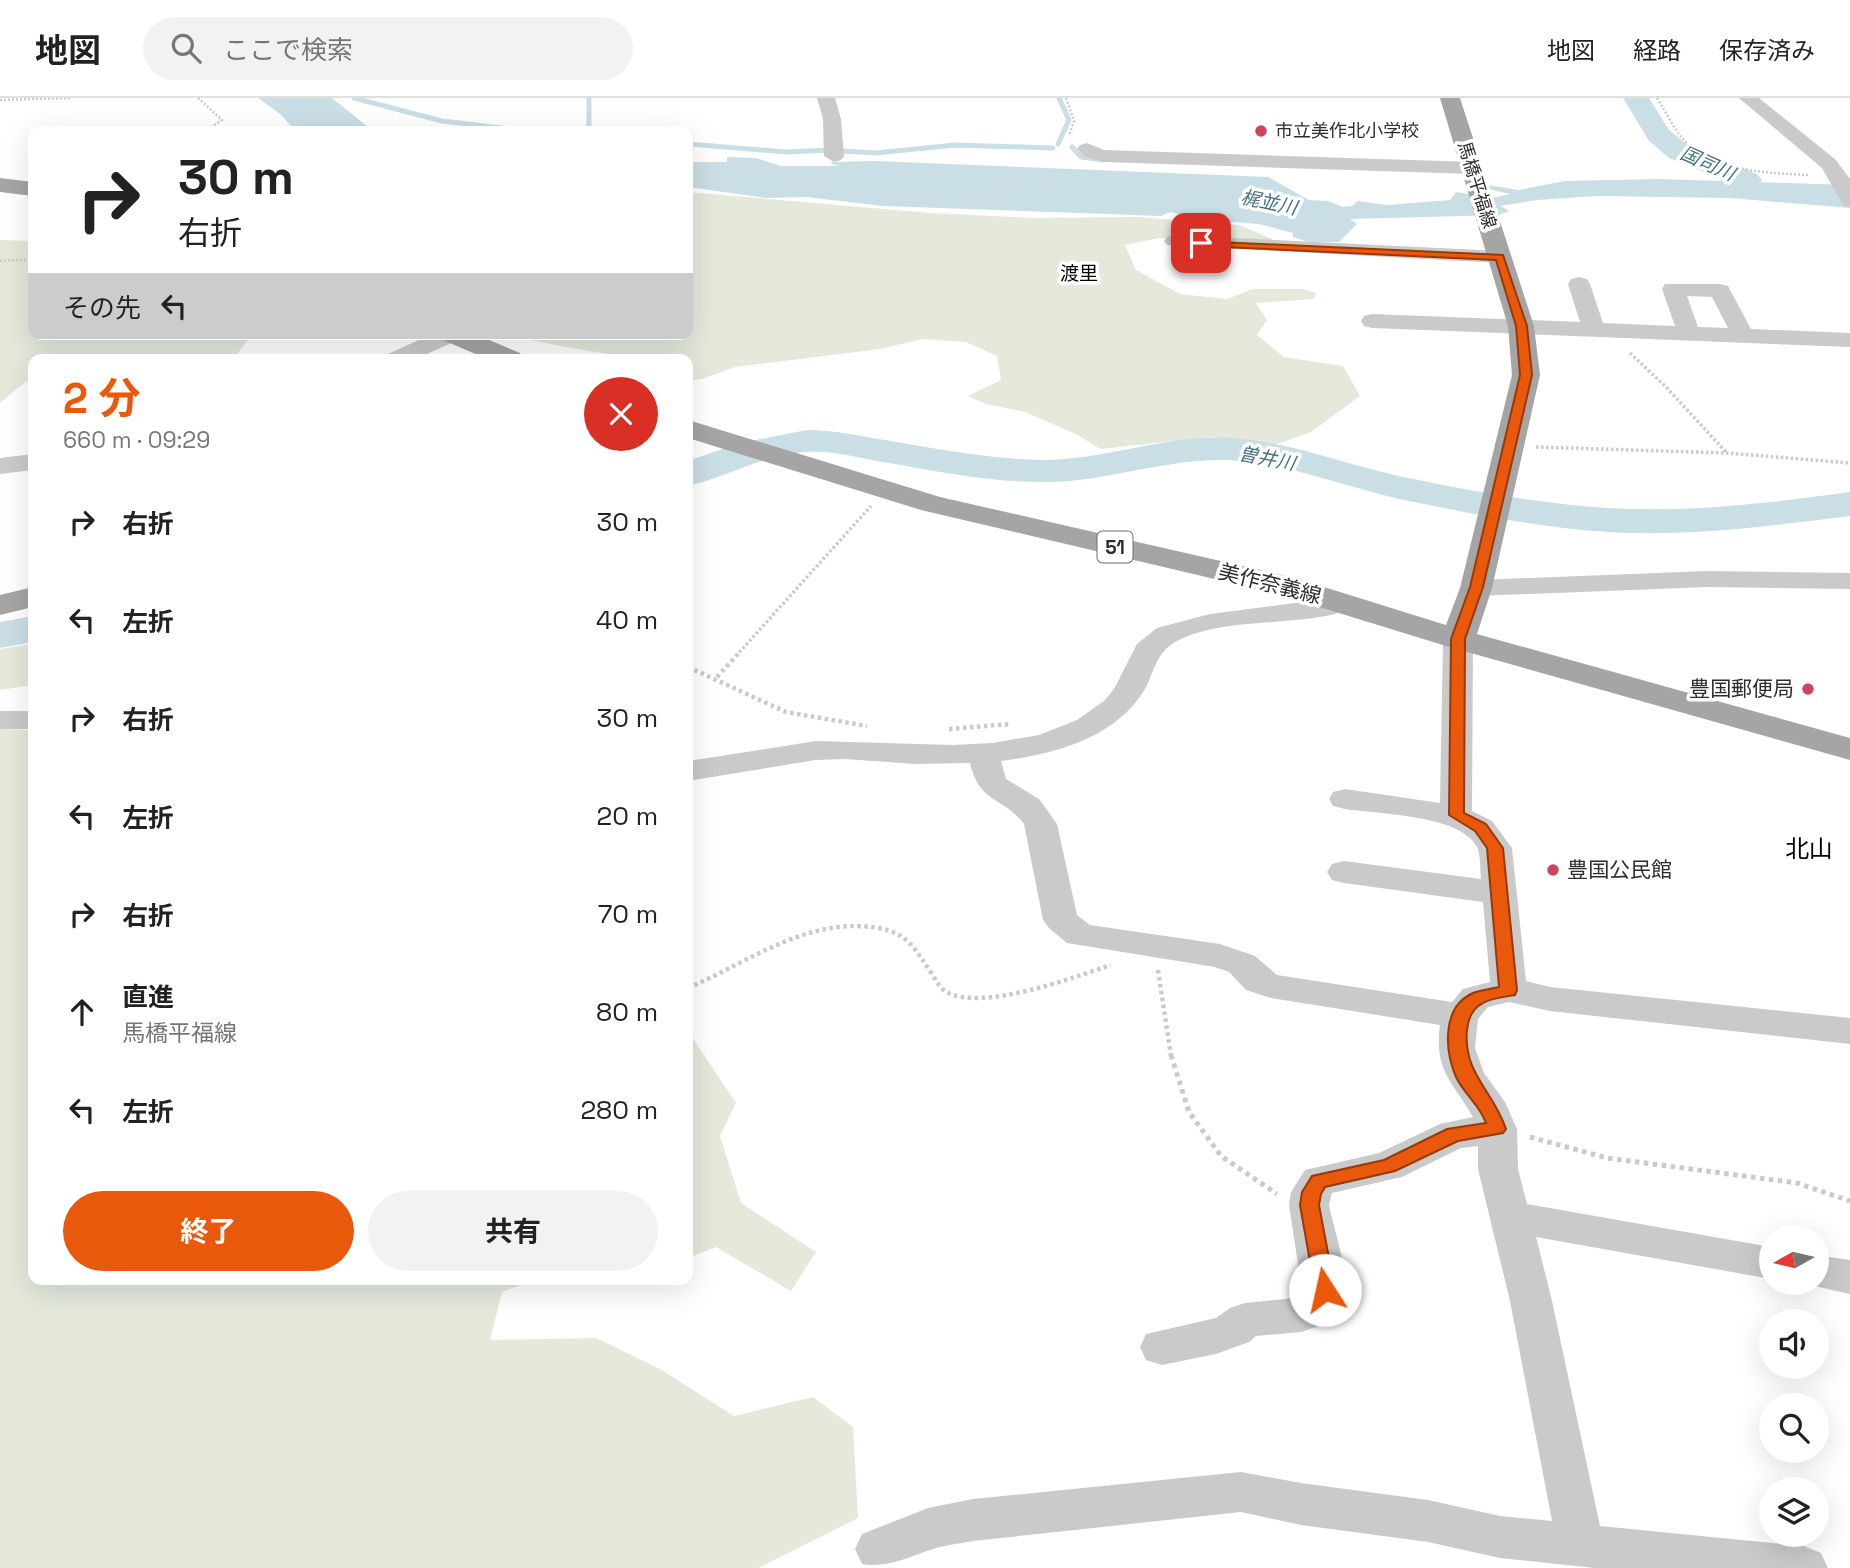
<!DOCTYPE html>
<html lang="ja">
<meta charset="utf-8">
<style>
:root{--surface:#fff;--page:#f2f2f2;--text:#222;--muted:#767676;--line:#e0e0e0;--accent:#ea580c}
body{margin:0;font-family:"Space Grotesk","Noto Sans JP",sans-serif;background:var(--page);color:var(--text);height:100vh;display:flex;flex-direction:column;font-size:26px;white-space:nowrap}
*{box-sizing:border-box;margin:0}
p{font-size:23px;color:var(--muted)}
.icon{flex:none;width:38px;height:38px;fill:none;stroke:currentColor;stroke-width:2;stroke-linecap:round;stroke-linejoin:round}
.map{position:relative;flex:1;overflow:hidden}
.sheet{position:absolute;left:28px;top:256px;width:665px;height:931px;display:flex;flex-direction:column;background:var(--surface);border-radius:14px;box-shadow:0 7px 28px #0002}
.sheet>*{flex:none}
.hud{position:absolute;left:28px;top:28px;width:665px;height:214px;border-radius:14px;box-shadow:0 7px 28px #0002;background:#fff;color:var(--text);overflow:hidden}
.needle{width:46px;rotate:262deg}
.controls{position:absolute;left:1759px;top:1127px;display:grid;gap:14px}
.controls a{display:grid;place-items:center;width:70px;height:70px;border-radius:50%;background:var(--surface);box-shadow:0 7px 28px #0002;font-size:35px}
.pin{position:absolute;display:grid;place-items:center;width:60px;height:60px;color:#fff;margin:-30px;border-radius:14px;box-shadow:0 4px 10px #0006}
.me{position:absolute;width:77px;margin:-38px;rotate:350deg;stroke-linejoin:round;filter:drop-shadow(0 0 5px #0008)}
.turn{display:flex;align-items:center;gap:24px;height:147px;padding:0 35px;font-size:32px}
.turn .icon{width:91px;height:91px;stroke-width:2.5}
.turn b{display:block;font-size:49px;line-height:60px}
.then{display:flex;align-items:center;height:66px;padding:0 35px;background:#0003;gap:14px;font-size:26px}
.round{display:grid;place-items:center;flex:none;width:74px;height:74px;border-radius:37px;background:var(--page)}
.head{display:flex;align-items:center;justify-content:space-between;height:119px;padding:0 35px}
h1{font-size:42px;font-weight:700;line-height:52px;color:var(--accent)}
.cta{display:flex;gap:14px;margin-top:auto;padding:14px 35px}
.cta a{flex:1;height:80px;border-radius:42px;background:var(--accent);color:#fff;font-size:28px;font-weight:700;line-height:80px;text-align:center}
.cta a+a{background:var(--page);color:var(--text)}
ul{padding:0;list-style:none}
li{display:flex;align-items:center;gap:21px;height:98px;padding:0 35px}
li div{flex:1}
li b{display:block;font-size:26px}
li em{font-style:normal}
header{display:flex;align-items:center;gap:42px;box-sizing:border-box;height:98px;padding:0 35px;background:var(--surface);border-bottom:2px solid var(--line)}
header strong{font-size:33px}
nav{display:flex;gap:38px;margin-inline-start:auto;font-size:24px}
.search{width:490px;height:63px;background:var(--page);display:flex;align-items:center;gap:18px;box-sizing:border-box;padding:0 24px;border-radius:38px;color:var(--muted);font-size:26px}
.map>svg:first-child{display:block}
</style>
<header>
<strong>地図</strong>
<div class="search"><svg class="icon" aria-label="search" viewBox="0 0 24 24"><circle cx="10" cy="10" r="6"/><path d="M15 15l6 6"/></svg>ここで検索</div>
<nav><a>地図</a><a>経路</a><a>保存済み</a></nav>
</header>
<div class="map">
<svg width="1850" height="1470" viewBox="0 0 1850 1470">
<rect width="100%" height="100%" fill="#fff"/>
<!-- green -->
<path fill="#e4e9dc" d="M688 94 931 115 1031 120 1139 119 1239 127 1272 141V146L1159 140 1125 147 1136 172 1180 196 1227 201 1253 191H1303L1316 195 1314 201 1256 205 1267 222 1257 237 1284 259 1343 268 1360 298 1311 334 1274 347 1213 339 1100 351 1078 337 1025 314 986 306 968 298 1001 282 997 258 966 244 923 241 880 251 735 269 702 281 688 283V261C626 261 566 251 506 236H688Z
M0 142 33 143V236H253L233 261H33V283L25 284 0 305Z
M33 546V587L0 592V551Z
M0 631 31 632 33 664V1181H537L502 1194 490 1242 596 1240 660 1271 734 1318 813 1299 853 1329 858 1420 758 1470H0Z
M688 933 736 1005 720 1038 741 1105 816 1154 791 1193 716 1149 688 1160Z"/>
<!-- water -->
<path fill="#cadee6" d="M258 0H332L373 33H296L280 16Z
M727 59 756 60 781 68H839L831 66 832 64 875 63 1268 79 1309 102 1328 103 1343 109 1352 108 1358 103 1387 107 1450 102 1456 94 1492 100 1510 96 1483 90 1488 87 1519 92 1564 83 1659 81 1850 87V110L1730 100 1596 98 1537 102 1501 108 1509 113 1499 117 1350 121 1357 126 1339 144H1308L1293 139V135L1259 126 1193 121 1171 114 1161 118 883 108 806 99 765 100 688 89V64H727Z"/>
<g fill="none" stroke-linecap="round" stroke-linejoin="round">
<!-- stream -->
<path stroke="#cadee6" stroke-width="5" d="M354 0 442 23 526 33
M589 0V33
M688 46 787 54 828 52
M1058 46 1069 22 1059 0
M1072 49 1081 59 1103 62
M841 53 876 55 955 47 1053 50"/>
<!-- river -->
<path fill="#cadee6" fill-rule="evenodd" d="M1623 0H1649L1669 32 1689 48 1757 76 1762 82C1752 96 1741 102 1725 98L1720 92 1727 84 1669 60 1649 43Z
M807 332C834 332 859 338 885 342 937 351 991 361 1043 362 1110 362 1175 333 1243 341 1301 347 1356 370 1413 381 1477 394 1542 406 1607 410 1688 415 1770 405 1850 394V418C1770 428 1689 439 1608 434 1543 430 1478 417 1414 404 1357 393 1300 369 1242 363 1174 356 1109 385 1042 384 991 384 939 374 889 365 862 361 834 352 807 354 764 356 728 379 688 388V363L740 345Z
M33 518V544L0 550V524Z"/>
<!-- path-far3 -->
<path stroke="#cacaca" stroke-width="2.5" stroke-dasharray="2 2" stroke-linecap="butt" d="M198 0 222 22 205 33
M1066 0 1074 23 1069 38
M1657 0C1666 14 1673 30 1684 42 1713 74 1769 75 1809 77
M0 2 72 0
M0 163 33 161"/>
<!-- path-far2 -->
<path stroke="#cacaca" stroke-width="3.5" stroke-dasharray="2.5 2.5" stroke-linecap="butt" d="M1630 255 1667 290 1726 354
M1536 349 1727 355 1850 365
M736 558 871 408"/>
<!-- path-far1 -->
<path stroke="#cacaca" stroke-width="4.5" stroke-dasharray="3.5 3.5" stroke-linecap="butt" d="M688 569 786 614 867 628
M717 579 738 556
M949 631 1010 626
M1158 872 1171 958
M688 890C749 864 808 818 878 830 909 835 916 853 932 876 936 882 939 889 945 893 980 915 1074 879 1111 867"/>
<!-- path -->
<path stroke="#cacaca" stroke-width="5" stroke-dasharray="4.5 4.5" stroke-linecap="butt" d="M1171 957 1189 1014 1221 1058 1277 1096
M1530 1039 1607 1060 1797 1085 1850 1103"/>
<!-- minor -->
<path fill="#cacaca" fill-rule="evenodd" d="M817 0H835L841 21 844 58 841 62 834 64 824 58 823 21Z
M1739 0H1759L1836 62 1850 81V109L1843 107 1822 70Z
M1087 45 1104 52 1473 64 1483 70 1473 76 1104 64 1085 59 1077 51 1080 47Z
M1174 137 1500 153 1508 154 1511 159 1508 164 1500 165 1167 147 1164 143 1167 139Z
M1579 179 1587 181 1590 186 1603 225 1675 228 1662 191 1665 186H1720L1728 188 1751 231 1850 235V249L1372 230 1364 228 1361 223 1364 218 1372 216 1580 224 1568 186 1571 181ZM1687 198 1712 199 1728 230 1698 229Z
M432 236H463L460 241 416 261H384L388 256Z
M33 356V372L0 376V360Z
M1707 473 1850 475V491L1707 489 1476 498 1466 496 1462 490 1466 484 1476 482Z
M1338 495 1348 498 1352 504 1348 510 1335 516C1286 528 1221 520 1177 543 1156 554 1155 572 1145 591 1116 640 1055 656 1001 663L1006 681 1039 701 1057 726 1077 817 1090 827 1220 846 1255 858 1277 877 1452 904 1463 891 1490 884 1483 804 1344 785 1332 782 1327 774 1332 766 1344 763 1481 781C1480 772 1481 758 1477 749 1461 717 1378 716 1345 711L1333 708 1329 701 1333 694 1345 691 1440 705 1443 541 1448 535 1458 532 1468 535 1473 541 1472 713 1492 723 1512 750 1526 883 1550 889 1850 920V946L1550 913 1509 904 1488 909 1478 921 1475 950 1484 975 1505 1004 1517 1031 1518 1071 1527 1106 1771 1149V1181L1536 1139 1552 1203 1600 1428 1804 1448 1821 1455 1828 1470H1595L1500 1460 1428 1444 1301 1427 1241 1414 973 1443C959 1446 943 1447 930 1452 906 1460 887 1470 862 1466L855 1451 862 1436 928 1410 973 1401 1241 1374 1301 1385 1428 1402 1500 1418 1552 1423 1510 1203 1478 1071V1048L1461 1050 1402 1079 1332 1095 1329 1107C1336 1142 1356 1189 1338 1222L1301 1234 1256 1238 1249 1244 1216 1256 1162 1267 1146 1262 1140 1249 1146 1236 1216 1220 1230 1210 1245 1205 1303 1199 1289 1107 1291 1094 1305 1072 1379 1055 1440 1026 1473 1019C1452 982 1434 974 1440 927L1271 900 1246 892 1229 874 1215 869 1067 845 1049 830 1043 822 1024 726C1003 698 980 707 970 665L915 666 845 661 816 662 688 683V663L816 643 953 647 992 645 1039 637 1077 622 1104 603 1114 591 1137 546 1157 530 1210 516 1318 502Z
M0 613H33V631H0Z
M1816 1157 1850 1162V1196L1801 1185H1816Z"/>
<!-- major -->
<path fill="#a5a5a5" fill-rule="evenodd" d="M1440 0H1460L1534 228 1540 277 1492 490 1477 536 1850 640V662L1446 548 1274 495 921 412 688 340V322L940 399 1295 480 1446 527 1460 490 1512 277 1508 228Z
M0 80 33 84V98L0 94Z
M439 236H475L520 255 523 261H487L443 242Z
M33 489V509L0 517V497Z"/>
</g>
<!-- route -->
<path fill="#ea580c" stroke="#983908" stroke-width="2" d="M1197 143 1503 157 1527 228 1532 277 1483 489 1465 541 1464 715 1486 726 1503 750 1517 892 1515 897C1505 899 1491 900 1483 905 1473 910 1468 921 1467 932 1463 976 1493 992 1506 1031L1503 1035 1458 1043 1395 1073 1325 1089 1321 1096 1319 1107 1335 1192 1332 1198 1325 1200 1318 1198 1315 1192 1300 1107 1302 1094 1312 1078 1384 1062 1447 1031 1486 1025C1480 1007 1464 996 1456 979 1445 953 1441 909 1473 895 1481 892 1491 891 1499 889L1487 750 1475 733 1449 717 1451 541 1470 489 1520 277 1516 228 1496 162 1201 148 1196 145Z"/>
<!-- markers -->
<g fill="#ce445d" stroke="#fff" stroke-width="2.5">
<circle cx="1261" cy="33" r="7"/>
<circle cx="1808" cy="591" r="7"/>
<circle cx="1553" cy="772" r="7"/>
</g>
<g text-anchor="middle" stroke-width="7" stroke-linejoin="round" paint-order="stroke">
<!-- far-poi labels -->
<g font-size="18" fill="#2d2d2d" stroke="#fff" text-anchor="start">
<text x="1275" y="39">市立美作北小学校</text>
</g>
<!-- far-street labels -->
<g font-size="18" fill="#2d2d2d" stroke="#fff">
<text transform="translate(1477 87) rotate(73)" y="6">馬橋平福線</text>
</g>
<!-- far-water labels -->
<g font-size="19" font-style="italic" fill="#457284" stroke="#fff">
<text transform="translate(1708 65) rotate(24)" y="7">国司川</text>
<text transform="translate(1269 104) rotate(12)" y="7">梶並川</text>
<text transform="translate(1267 360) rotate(11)" y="7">曽井川</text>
</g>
<!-- far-neighbourhood labels -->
<g font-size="19" fill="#000" stroke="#fff">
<text x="1079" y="182">渡里</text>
</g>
<!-- shield labels -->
<rect fill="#fff" stroke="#6c6c6c" stroke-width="2" x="1097.5" y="433.5" width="35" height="31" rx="5"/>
<g font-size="19" font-weight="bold" fill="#2d2d2d">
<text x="1115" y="456">51</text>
</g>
<!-- street labels -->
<g font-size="21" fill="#2d2d2d" stroke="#fff">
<text transform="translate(1270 486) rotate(14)" y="7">美作奈義線</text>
</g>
<!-- poi labels -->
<g font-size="21" fill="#2d2d2d" stroke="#fff" text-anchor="end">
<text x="1794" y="598">豊国郵便局</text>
<text x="1567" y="779" text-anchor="start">豊国公民館</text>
</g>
<!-- quarter labels -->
<g font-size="24" fill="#000" stroke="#fff">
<text x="1809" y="759">北山</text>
</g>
</g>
</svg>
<div class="controls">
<a><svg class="needle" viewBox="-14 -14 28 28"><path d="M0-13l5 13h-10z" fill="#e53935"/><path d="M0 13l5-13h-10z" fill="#767676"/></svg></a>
<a><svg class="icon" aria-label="sound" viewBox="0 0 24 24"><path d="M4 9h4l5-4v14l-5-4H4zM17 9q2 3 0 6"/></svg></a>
<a><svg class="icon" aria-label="search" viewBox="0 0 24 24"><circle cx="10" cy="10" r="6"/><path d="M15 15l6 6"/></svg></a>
<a><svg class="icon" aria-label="layers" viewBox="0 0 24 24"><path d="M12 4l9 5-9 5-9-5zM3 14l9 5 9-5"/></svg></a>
</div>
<div class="pin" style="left:1201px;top:145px;background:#d93025"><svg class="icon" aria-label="arrive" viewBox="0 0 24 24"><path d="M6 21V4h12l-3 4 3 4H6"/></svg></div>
<svg class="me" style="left:1325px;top:1192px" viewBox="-20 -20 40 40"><circle r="19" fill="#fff"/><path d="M0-13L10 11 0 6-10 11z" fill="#ea580c"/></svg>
<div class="hud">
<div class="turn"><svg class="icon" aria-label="right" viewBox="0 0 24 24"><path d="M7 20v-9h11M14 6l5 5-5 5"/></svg><div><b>30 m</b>右折</div></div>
<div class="then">その先<svg class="icon" aria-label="left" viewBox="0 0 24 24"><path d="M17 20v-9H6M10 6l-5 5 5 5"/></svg></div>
</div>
<section class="sheet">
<div class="head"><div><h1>2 分</h1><p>660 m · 09:29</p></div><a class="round" style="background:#d93025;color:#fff"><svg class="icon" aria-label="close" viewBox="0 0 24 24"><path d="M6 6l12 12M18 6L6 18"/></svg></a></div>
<ul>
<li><svg class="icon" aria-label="right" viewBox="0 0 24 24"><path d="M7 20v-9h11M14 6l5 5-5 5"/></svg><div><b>右折</b></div><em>30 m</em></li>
<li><svg class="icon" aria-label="left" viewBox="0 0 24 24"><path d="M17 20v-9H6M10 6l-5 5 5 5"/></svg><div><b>左折</b></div><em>40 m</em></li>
<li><svg class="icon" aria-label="right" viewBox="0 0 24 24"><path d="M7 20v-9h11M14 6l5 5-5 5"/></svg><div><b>右折</b></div><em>30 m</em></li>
<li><svg class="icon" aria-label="left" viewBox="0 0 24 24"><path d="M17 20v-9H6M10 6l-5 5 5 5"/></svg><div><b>左折</b></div><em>20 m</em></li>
<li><svg class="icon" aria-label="right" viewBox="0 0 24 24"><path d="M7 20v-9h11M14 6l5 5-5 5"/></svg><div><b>右折</b></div><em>70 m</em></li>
<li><svg class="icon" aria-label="ahead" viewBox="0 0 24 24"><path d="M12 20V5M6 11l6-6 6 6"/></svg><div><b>直進</b><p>馬橋平福線</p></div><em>80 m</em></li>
<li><svg class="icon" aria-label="left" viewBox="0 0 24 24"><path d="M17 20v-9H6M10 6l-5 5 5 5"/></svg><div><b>左折</b></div><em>280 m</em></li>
</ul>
<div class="cta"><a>終了</a><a>共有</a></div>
</section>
</div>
